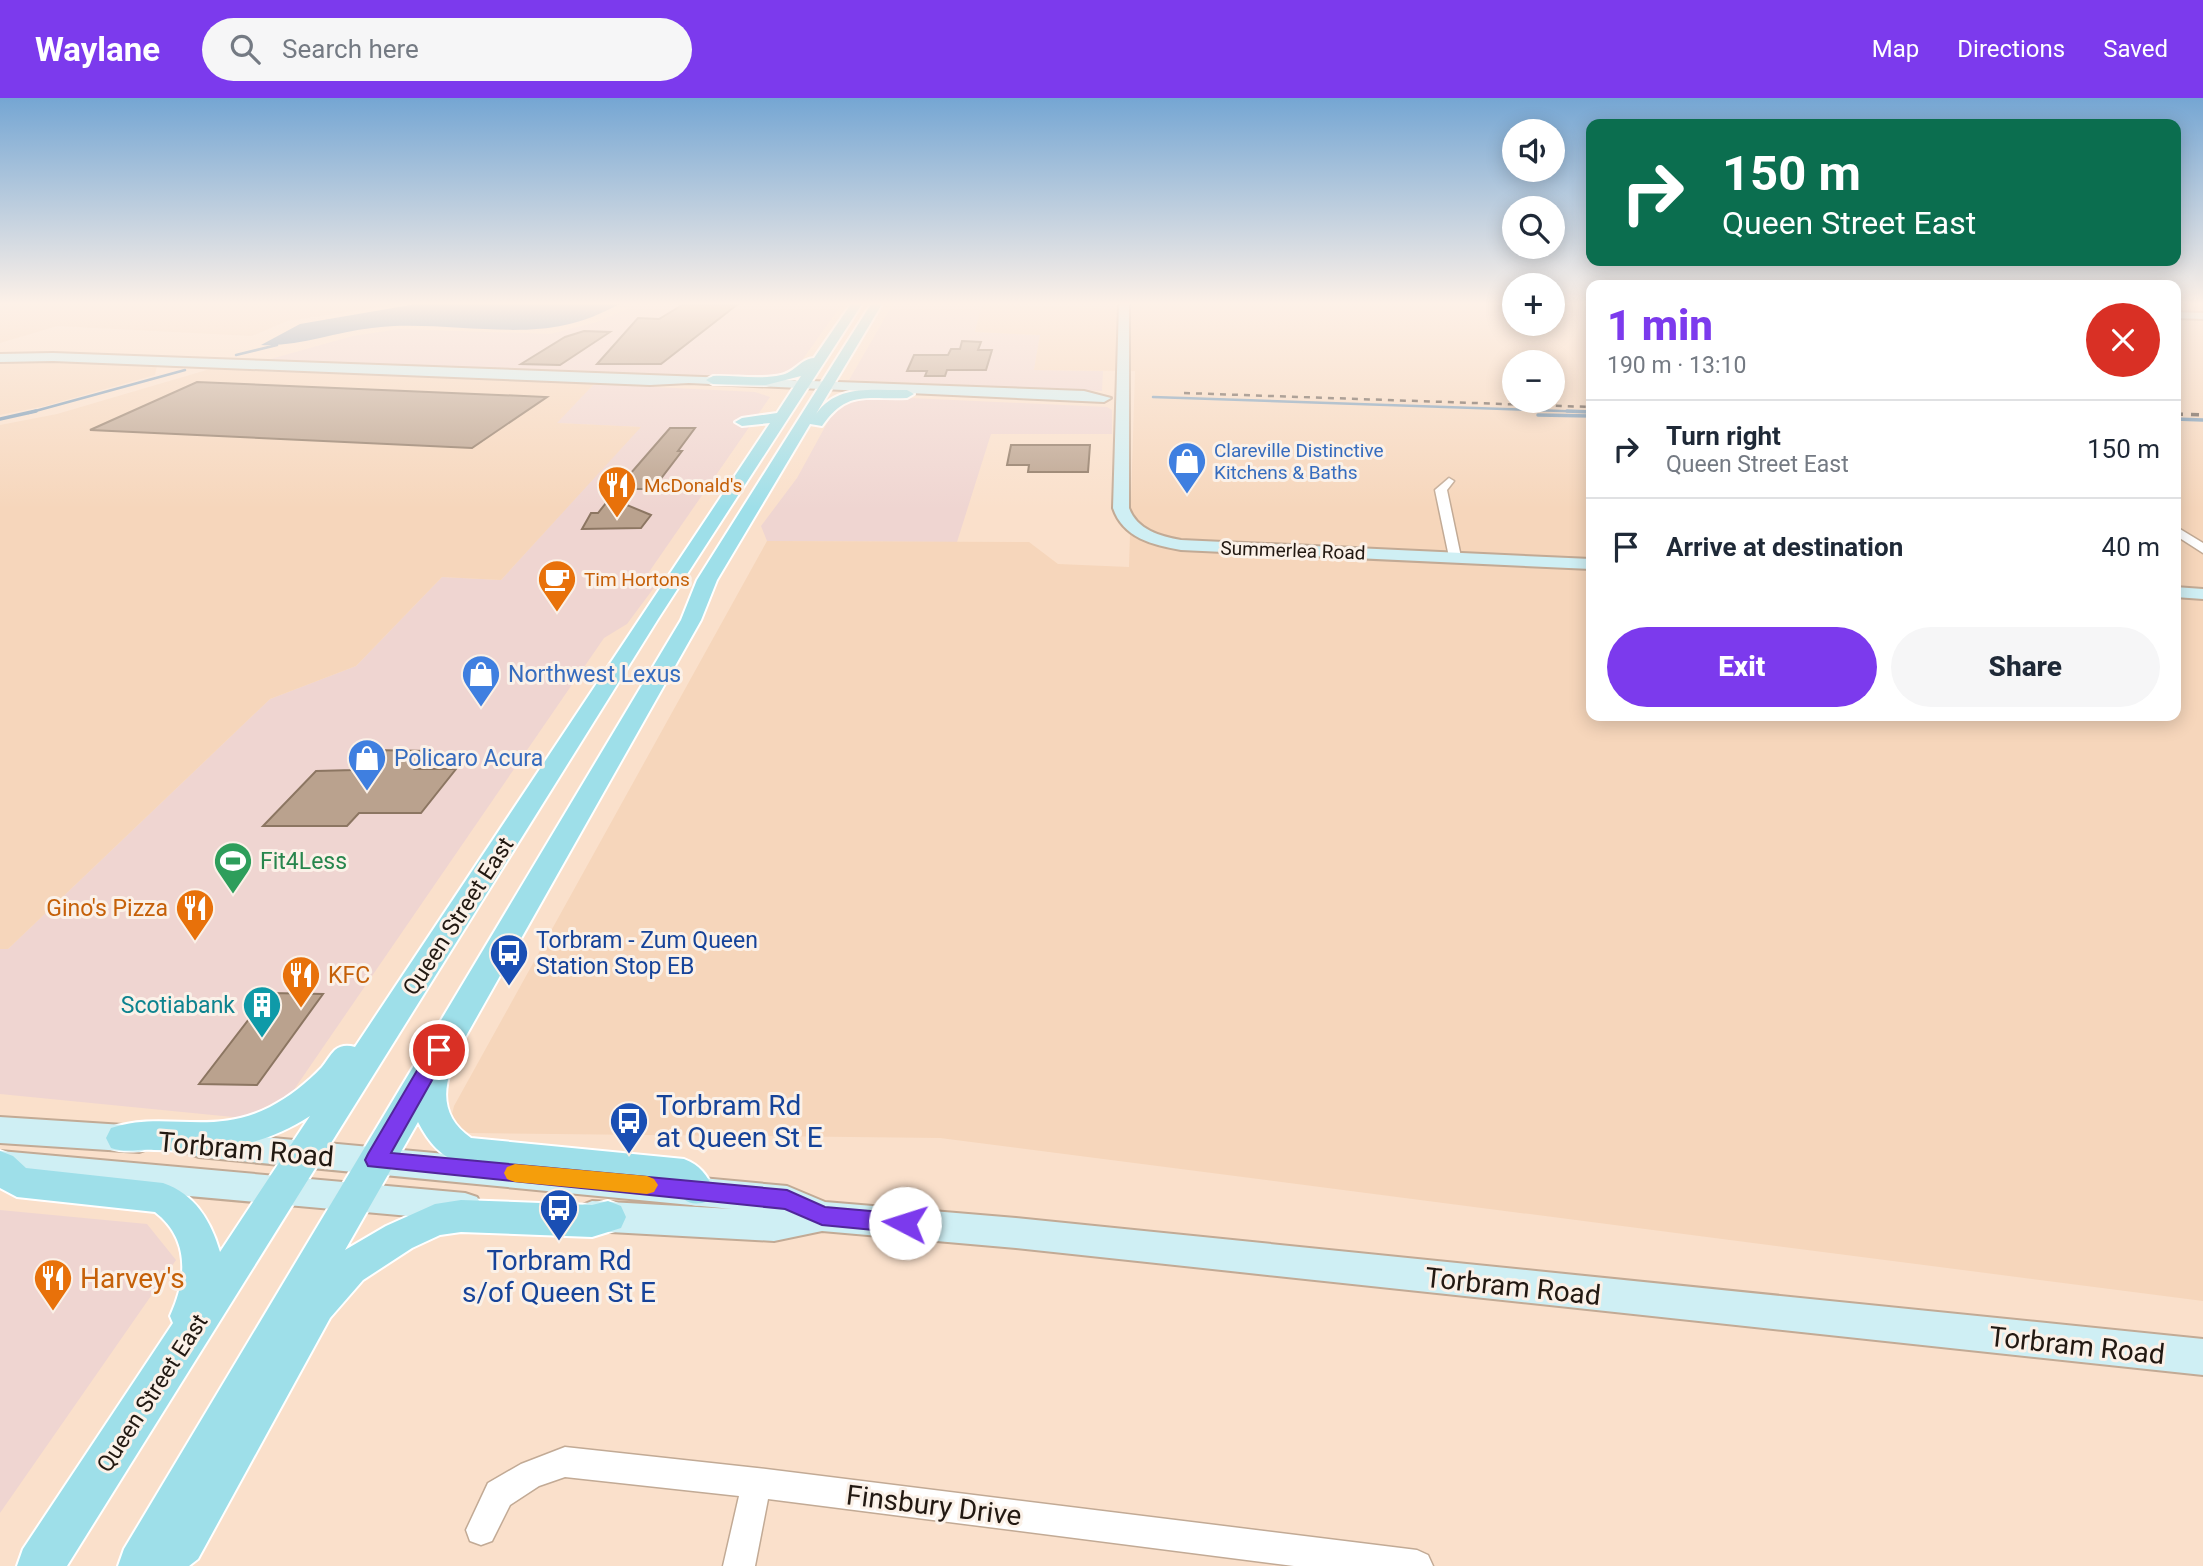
<!DOCTYPE html>
<meta charset="utf-8">
<style>
:root{--surface:#fff;--page:#f6f6f7;--text:#1f2937;--muted:#747a83;--line:#e0e1e3;--accent:#7c3aed}
body{margin:0;font-family:Roboto,sans-serif;background:var(--page);color:var(--text);height:100vh;display:flex;flex-direction:column;font-size:26px;white-space:nowrap}
*{box-sizing:border-box;margin:0}
p{font-size:23px;color:var(--muted)}
.icon{flex:none;width:38px;height:38px;fill:none;stroke:currentColor;stroke-width:2;stroke-linecap:round;stroke-linejoin:round}
.map{position:relative;flex:1;overflow:hidden}
.panel{position:absolute;left:1586px;top:182px;width:595px;height:441px;display:flex;flex-direction:column;background:var(--surface);border-radius:14px;box-shadow:0 4px 18px #0003}
.panel>*{flex:none}
.hud{position:absolute;left:1586px;top:21px;width:595px;height:147px;border-radius:14px;box-shadow:0 4px 18px #0003;background:#0b6e4f;color:#fff;overflow:hidden}
.buttons{position:absolute;left:1502px;top:21px;display:grid;gap:14px}
.buttons a{display:grid;place-items:center;width:63px;height:63px;border-radius:50%;background:var(--surface);box-shadow:0 4px 18px #0003;font-size:35px}
.pin{position:absolute;display:grid;place-items:center;width:60px;height:60px;color:#fff;margin:-30px;border:4px solid #fff;border-radius:50%;box-shadow:0 2px 7px #0007}
.me{position:absolute;width:77px;margin:-38px;rotate:275deg;stroke-linejoin:round;filter:drop-shadow(0 0 5px #0008)}
.turn{display:flex;align-items:center;gap:24px;height:147px;padding:0 21px;font-size:32px}
.turn .icon{width:91px;height:91px;stroke-width:2.5}
.turn b{display:block;font-size:49px;line-height:60px}
.round{display:grid;place-items:center;flex:none;width:74px;height:74px;border-radius:37px;background:var(--page)}
.overview{display:flex;align-items:center;justify-content:space-between;height:119px;padding:0 21px}
h1{font-size:42px;font-weight:800;line-height:52px;color:var(--accent)}
.primary-button{display:flex;gap:14px;margin-top:auto;padding:14px 21px}
.primary-button a{flex:1;height:80px;border-radius:42px;background:var(--accent);color:#fff;font-size:28px;font-weight:800;line-height:80px;text-align:center}
.primary-button a+a{background:var(--page);color:var(--text)}
ul{padding:0;list-style:none}
li{display:flex;align-items:center;gap:21px;height:98px;padding:0 21px;border-top:2px solid var(--line)}
li div{flex:1}
li b{display:block;font-size:26px}
li em{font-style:normal}
header{display:flex;align-items:center;gap:42px;box-sizing:border-box;height:98px;padding:0 35px;background:var(--accent);color:#fff}
header strong{font-size:33px}
nav{display:flex;gap:38px;margin-inline-start:auto;font-size:24px}
.search{width:490px;height:63px;background:var(--page);display:flex;align-items:center;gap:18px;box-sizing:border-box;padding:0 24px;border-radius:38px;color:var(--muted);font-size:26px}
.map>svg:first-child{display:block}
</style>
<header>
<strong>Waylane</strong>
<div class="search"><svg class="icon" aria-label="search" viewBox="0 0 24 24"><circle cx="10" cy="10" r="6"/><path d="M15 15l6 6"/></svg>Search here</div>
<nav><a>Map</a><a>Directions</a><a>Saved</a></nav>
</header>
<div class="map">
<svg width="2203" height="1468" viewBox="0 0 2203 1468">
<rect width="100%" height="100%" fill="#fae0cb"/>
<!-- commercial -->
<path fill="#efd5d1" d="M639 206H842L793 275 765 281 267 262 353 238 399 231 550 236 597 224Z
M893 206H1113V210L983 206 975 234 1040 237 1034 272 1103 273 1102 293 849 282Z
M594 286 755 294 770 299 649 474 656 487 627 526 604 540 291 996 243 1020 0 996V851H8L270 601 356 568 442 479 501 482 640 329 556 325Z
M868 298 1107 309 1112 312V336H991L957 444 767 443 761 428 797 380 837 307Z
M0 1112 147 1126 176 1162 0 1415Z"/>
<!-- built -->
<path fill="#f6d6bb" fill-rule="evenodd" d="M0 206H401L287 223 252 238 57 228 0 245Z
M982 206 1130 211 1131 206H1514V226H1552V206H1591V618H2175V206H2203V1203L940 1040 469 1035 459 1029 452 1016 454 1008 767 443 1029 444 1058 466 1129 469 1135 273 1034 272 1040 237 975 234ZM1514 264H1552V303H1514Z
M0 263 157 268 155 277 45 308 0 317Z
M210 271 594 286 557 325 641 329 501 482 442 479 356 568 270 601 8 851H0V327L57 316Z"/>
<!-- water -->
<path fill="#6a92b3" d="M416 206H620C602 215 585 223 565 227 508 240 433 222 372 230 335 234 298 249 261 247L300 226Z"/>
<g fill="none" stroke-linecap="round" stroke-linejoin="round">
<!-- stream-far1 -->
<path stroke="#6a92b3" stroke-width="2.5" d="M236 257 277 247
M1153 299 1591 314
M28 315 185 272"/>
<!-- stream -->
<path stroke="#6a92b3" stroke-width="3.5" d="M1567 313 1591 314
M1538 317 1591 318
M0 321 36 313
M2175 321 2203 322"/>
</g>
<!-- building -->
<path fill="#baa28e" stroke="#8c7662" stroke-width="2" d="M684 206H738L661 266H597L638 220 659 221Z
M584 233 610 234 560 267 521 266 565 239Z
M962 243 981 244 978 252H992L986 272H947L945 278H925L927 273H907L914 257H948L951 251H960Z
M197 284 547 299 472 350 90 332Z
M670 330H695L678 353H682L653 391H617Z
M1011 347H1090L1088 374H1028L1029 367H1007Z
M610 400 651 417 641 430 582 431 591 415H598Z
M372 652 428 653 415 671H456L421 715H359L347 728H263L316 673 354 672Z
M269 895 323 896 257 987 199 986Z"/>
<g fill="none" stroke-linecap="round" stroke-linejoin="round">
<!-- street casing -->
<g stroke="#c2aa95" stroke-width="3">
<path id="street" d="M1449 380 1454 383 1447 392 1461 459 1455 463 1449 459 1435 392Z
M2175 428 2203 445V455L2175 437Z
M565 1349 757 1370 1417 1452 1428 1457 1433 1468H1294L768 1401 755 1468H723L739 1398 565 1379 539 1388 510 1407 492 1443 481 1447 470 1443 466 1432 488 1385 521 1366Z"/>
</g>
<!-- secondary casing -->
<g stroke="#c2aa95" stroke-width="4">
<path id="secondary" d="M1119 206H1129V410C1137 432 1160 438 1181 442L1591 461V471L1181 452C1153 447 1123 440 1113 410Z
M2175 214 2203 215V221L2175 220Z
M53 255 1084 293 1111 300 1104 304 689 285 650 287 53 263 0 264V256Z
M2175 489 2203 491V501L2175 499Z
M0 1019 139 1028 150 1032 155 1041 150 1050 139 1054 0 1045Z
M199 1033 787 1088 825 1104 1016 1120 2203 1241V1277L1016 1150 822 1133 774 1143 592 1133 580 1128 575 1118 580 1108 592 1103 732 1111 199 1059 187 1055 183 1046 187 1037Z
M0 1053 465 1095 477 1099 482 1109 477 1119 465 1123 0 1081Z"/>
</g>
<!-- primary casing -->
<g stroke="#fff" stroke-width="4">
<path id="primary" d="M851 206H862L658 521 67 1468H17L23 1451 173 1225 170 1218C187 1181 190 1141 155 1114L17 1099 0 1090V1053L13 1058 26 1070 163 1085C195 1096 211 1123 220 1154L310 1018C258 1051 214 1054 154 1052 138 1051 125 1055 111 1050L106 1040 111 1030C165 1012 211 1039 270 1009 289 999 307 985 322 969 326 964 330 957 335 952 341 947 348 947 355 949L770 325 742 328 735 324 742 320 777 315 801 278 766 287 713 286 706 282 713 278C735 277 759 282 781 277 794 275 802 260 814 260Z
M871 206H882L816 316C838 285 874 293 907 292L914 296 907 300C868 302 847 291 822 328L810 326 717 482 701 522 449 968 451 972C441 999 446 1023 471 1040L684 1061C700 1067 707 1077 714 1092L709 1103C691 1109 684 1104 674 1090L464 1067C441 1059 429 1045 418 1024L345 1152 386 1128 435 1106 461 1102 592 1107 608 1103 621 1108 626 1119 621 1130 592 1139 461 1134 440 1137 412 1150 363 1182 330 1220 198 1461 189 1468H118L124 1451 681 522 697 482Z"/>
</g>
<!-- street -->
<use href="#street" fill="#fff" fill-rule="evenodd"/>
<!-- secondary -->
<use href="#secondary" fill="#cfeff4" fill-rule="evenodd"/>
<!-- primary -->
<use href="#primary" fill="#9edfe9" fill-rule="evenodd"/>
<!-- rail-far1 -->
<path stroke="#504339" stroke-width="2.5" stroke-dasharray="6 6" stroke-linecap="butt" d="M1184 295 1591 309"/>
<!-- rail -->
<path stroke="#504339" stroke-width="3.5" stroke-dasharray="8 8" stroke-linecap="butt" d="M2175 316 2203 317"/>
</g>
<!-- sky -->
<linearGradient id="sky" x2="0" y2="1"><stop stop-color="#75a6d3"/><stop offset="0.5" stop-color="#fdf1e8"/><stop offset="1" stop-color="#fdf1e8" stop-opacity="0"/></linearGradient>
<rect width="2203" height="411" fill="url(#sky)"/>
<!-- route -->
<path fill="#7c3aed" stroke="#51269a" stroke-width="2" d="M439 945 449 952 391 1055 787 1092 825 1109 905 1116 913 1118 917 1125 913 1132 905 1135 822 1127 785 1111 368 1068 365 1062 368 1056 432 947Z"/>
<!-- slow -->
<path fill="#f59e0b" d="M515 1066 647 1078 654 1081 658 1087 654 1094 647 1096 515 1084 507 1081 504 1075 507 1069Z"/>
<!-- icons -->
<defs>
<g id="shop-pin" transform="scale(2.0125)"><path d="M0 17L-7.5 6A9.5 9.5 0 1 1 7.5 6Z" fill="#3f7fe0" stroke="#fbf1e8"/><path d="M-5-2.5h2.3a2.7 3.5 0 0 1 5.4 0H5L5.5 6h-11ZM-1.5-2.5h3a1.5 2.3 0 0 0-3 0Z" fill="#fff"/></g>
<g id="restaurant-pin" transform="scale(2.0125)"><path d="M0 17L-7.5 6A9.5 9.5 0 1 1 7.5 6Z" fill="#e8710a" stroke="#fbf1e8"/><path d="M-5-6h1v4h1v-4h1v4h1v-4h1v5L-1.5 .5V6h-2V.5L-5-1ZM5-6V6H3V1.5H1.5Q1.5-4 5-6Z" fill="#fff"/></g>
<g id="cafe-pin" transform="scale(2.0125)"><path d="M0 17L-7.5 6A9.5 9.5 0 1 1 7.5 6Z" fill="#e8710a" stroke="#fbf1e8"/><path d="M-5.5-4.5H6V0H3Q3 3.5 0 3.5H-2.5Q-5.5 3.5-5.5 0ZM3-3.2v2h1.7v-2ZM-6 4.5H4V6H-6Z" fill="#fff"/></g>
<g id="stadium-pin" transform="scale(2.0125)"><path d="M0 17L-7.5 6A9.5 9.5 0 1 1 7.5 6Z" fill="#2e9e5b" stroke="#fbf1e8"/><path d="M0-5a6.5 5 0 1 0 0 10a6.5 5 0 1 0 0-10ZM-3.5-1.8h7v3.6h-7Z" fill="#fff"/></g>
<g id="bus-pin" transform="scale(2.0125)"><path d="M0 17L-7.5 6A9.5 9.5 0 1 1 7.5 6Z" fill="#1a4fb4" stroke="#fbf1e8"/><path d="M-5-6H5V4H4V6H2V4H-2V6H-4V4H-5ZM-3.5-4V0h7V-4ZM-3.5 1.2v1.5H-2V1.2ZM2 1.2v1.5H3.5V1.2Z" fill="#fff"/></g>
<g id="building-pin" transform="scale(2.0125)"><path d="M0 17L-7.5 6A9.5 9.5 0 1 1 7.5 6Z" fill="#0f9aa8" stroke="#fbf1e8"/><path d="M-4-6H4V6H1V3H-1V6H-4ZM-2.5-4.3h1.7v1.8h-1.7ZM.8-4.3h1.7v1.8H.8ZM-2.5-1h1.7V.8h-1.7ZM.8-1h1.7V.8H.8Z" fill="#fff"/></g>
</defs>
<g fill-rule="evenodd">
<use href="#shop-pin" x="1187" y="363"/>
<use href="#restaurant-pin" x="617" y="387"/>
<use href="#cafe-pin" x="557" y="481"/>
<use href="#shop-pin" x="481" y="576"/>
<use href="#shop-pin" x="367" y="660"/>
<use href="#stadium-pin" x="233" y="763"/>
<use href="#restaurant-pin" x="195" y="810"/>
<use href="#bus-pin" x="509" y="855"/>
<use href="#restaurant-pin" x="301" y="877"/>
<use href="#building-pin" x="262" y="907"/>
<use href="#bus-pin" x="629" y="1023"/>
<use href="#bus-pin" x="559" y="1110"/>
<use href="#restaurant-pin" x="53" y="1180"/>
</g>
<g text-anchor="middle" stroke-width="6" stroke-linejoin="round" paint-order="stroke">
<!-- far-shop labels -->
<g font-size="19" fill="#366cbe" stroke="#fbf1e8" text-anchor="start">
<text x="1214" y="359">Clareville Distinctive<tspan x="1214" dy="22">Kitchens &amp; Baths</tspan></text>
</g>
<!-- far-food labels -->
<g font-size="19" fill="#c56008" stroke="#fbf1e8" text-anchor="start">
<text x="644" y="394">McDonald's</text>
<text x="584" y="488">Tim Hortons</text>
</g>
<!-- far-street labels -->
<g font-size="19" fill="#221912" stroke="#fbf1e8">
<text transform="translate(1293 452) rotate(2)" y="7">Summerlea Road</text>
</g>
<!-- shop labels -->
<g font-size="23" fill="#366cbe" stroke="#fbf1e8" text-anchor="start">
<text x="508" y="584">Northwest Lexus</text>
<text x="394" y="668">Policaro Acura</text>
</g>
<!-- leisure labels -->
<g font-size="23" fill="#27864d" stroke="#fbf1e8" text-anchor="start">
<text x="260" y="771">Fit4Less</text>
</g>
<!-- food labels -->
<g font-size="23" fill="#c56008" stroke="#fbf1e8" text-anchor="end">
<text x="168" y="818">Gino's Pizza</text>
<text x="328" y="885" text-anchor="start">KFC</text>
</g>
<!-- street labels -->
<g font-size="23" fill="#221912" stroke="#fbf1e8">
<text transform="translate(458 818) rotate(-57)" y="8">Queen Street East</text>
<text transform="translate(152 1295) rotate(-57)" y="8">Queen Street East</text>
</g>
<!-- transit labels -->
<g font-size="23" fill="#164399" stroke="#fbf1e8" text-anchor="start">
<text x="536" y="850">Torbram - Zum Queen<tspan x="536" dy="26">Station Stop EB</tspan></text>
</g>
<!-- culture labels -->
<g font-size="23" fill="#0d838f" stroke="#fbf1e8" text-anchor="end">
<text x="235" y="915">Scotiabank</text>
</g>
<!-- near-transit labels -->
<g font-size="28" fill="#164399" stroke="#fbf1e8" text-anchor="start">
<text x="656" y="1017">Torbram Rd<tspan x="656" dy="32">at Queen St E</tspan></text>
<text x="559" y="1172" text-anchor="middle">Torbram Rd<tspan x="559" dy="32">s/of Queen St E</tspan></text>
</g>
<!-- near-street labels -->
<g font-size="28" fill="#221912" stroke="#fbf1e8">
<text transform="translate(246 1051) rotate(5)" y="10">Torbram Road</text>
<text transform="translate(1513 1188) rotate(6)" y="10">Torbram Road</text>
<text transform="translate(2077 1247) rotate(6)" y="10">Torbram Road</text>
<text transform="translate(934 1407) rotate(7)" y="10">Finsbury Drive</text>
</g>
<!-- near-food labels -->
<g font-size="28" fill="#c56008" stroke="#fbf1e8" text-anchor="start">
<text x="80" y="1190">Harvey's</text>
</g>
</g>
</svg>
<div class="buttons">
<a><svg class="icon" aria-label="sound" viewBox="0 0 24 24"><path d="M4 9h4l5-4v14l-5-4H4zM17 9q2 3 0 6"/></svg></a>
<a><svg class="icon" aria-label="search" viewBox="0 0 24 24"><circle cx="10" cy="10" r="6"/><path d="M15 15l6 6"/></svg></a>
<a>+</a>
<a>−</a>
</div>
<div class="pin" style="left:439px;top:952px;background:#d93025"><svg class="icon" aria-label="arrive" viewBox="0 0 24 24"><path d="M6 21V4h12l-3 4 3 4H6"/></svg></div>
<svg class="me" style="left:905px;top:1125px" viewBox="-20 -20 40 40"><circle r="19" fill="#fff"/><path d="M0-13L10 11 0 6-10 11z" fill="#7c3aed"/></svg>
<div class="hud">
<div class="turn"><svg class="icon" aria-label="right" viewBox="0 0 24 24"><path d="M7 20v-9h11M14 6l5 5-5 5"/></svg><div><b>150 m</b>Queen Street East</div></div>
</div>
<section class="panel">
<div class="overview"><div><h1>1 min</h1><p>190 m · 13:10</p></div><a class="round" style="background:#d93025;color:#fff"><svg class="icon" aria-label="close" viewBox="0 0 24 24"><path d="M6 6l12 12M18 6L6 18"/></svg></a></div>
<ul>
<li><svg class="icon" aria-label="right" viewBox="0 0 24 24"><path d="M7 20v-9h11M14 6l5 5-5 5"/></svg><div><b>Turn right</b><p>Queen Street East</p></div><em>150 m</em></li>
<li><svg class="icon" aria-label="arrive" viewBox="0 0 24 24"><path d="M6 21V4h12l-3 4 3 4H6"/></svg><div><b>Arrive at destination</b></div><em>40 m</em></li>
</ul>
<div class="primary-button"><a>Exit</a><a>Share</a></div>
</section>
</div>
